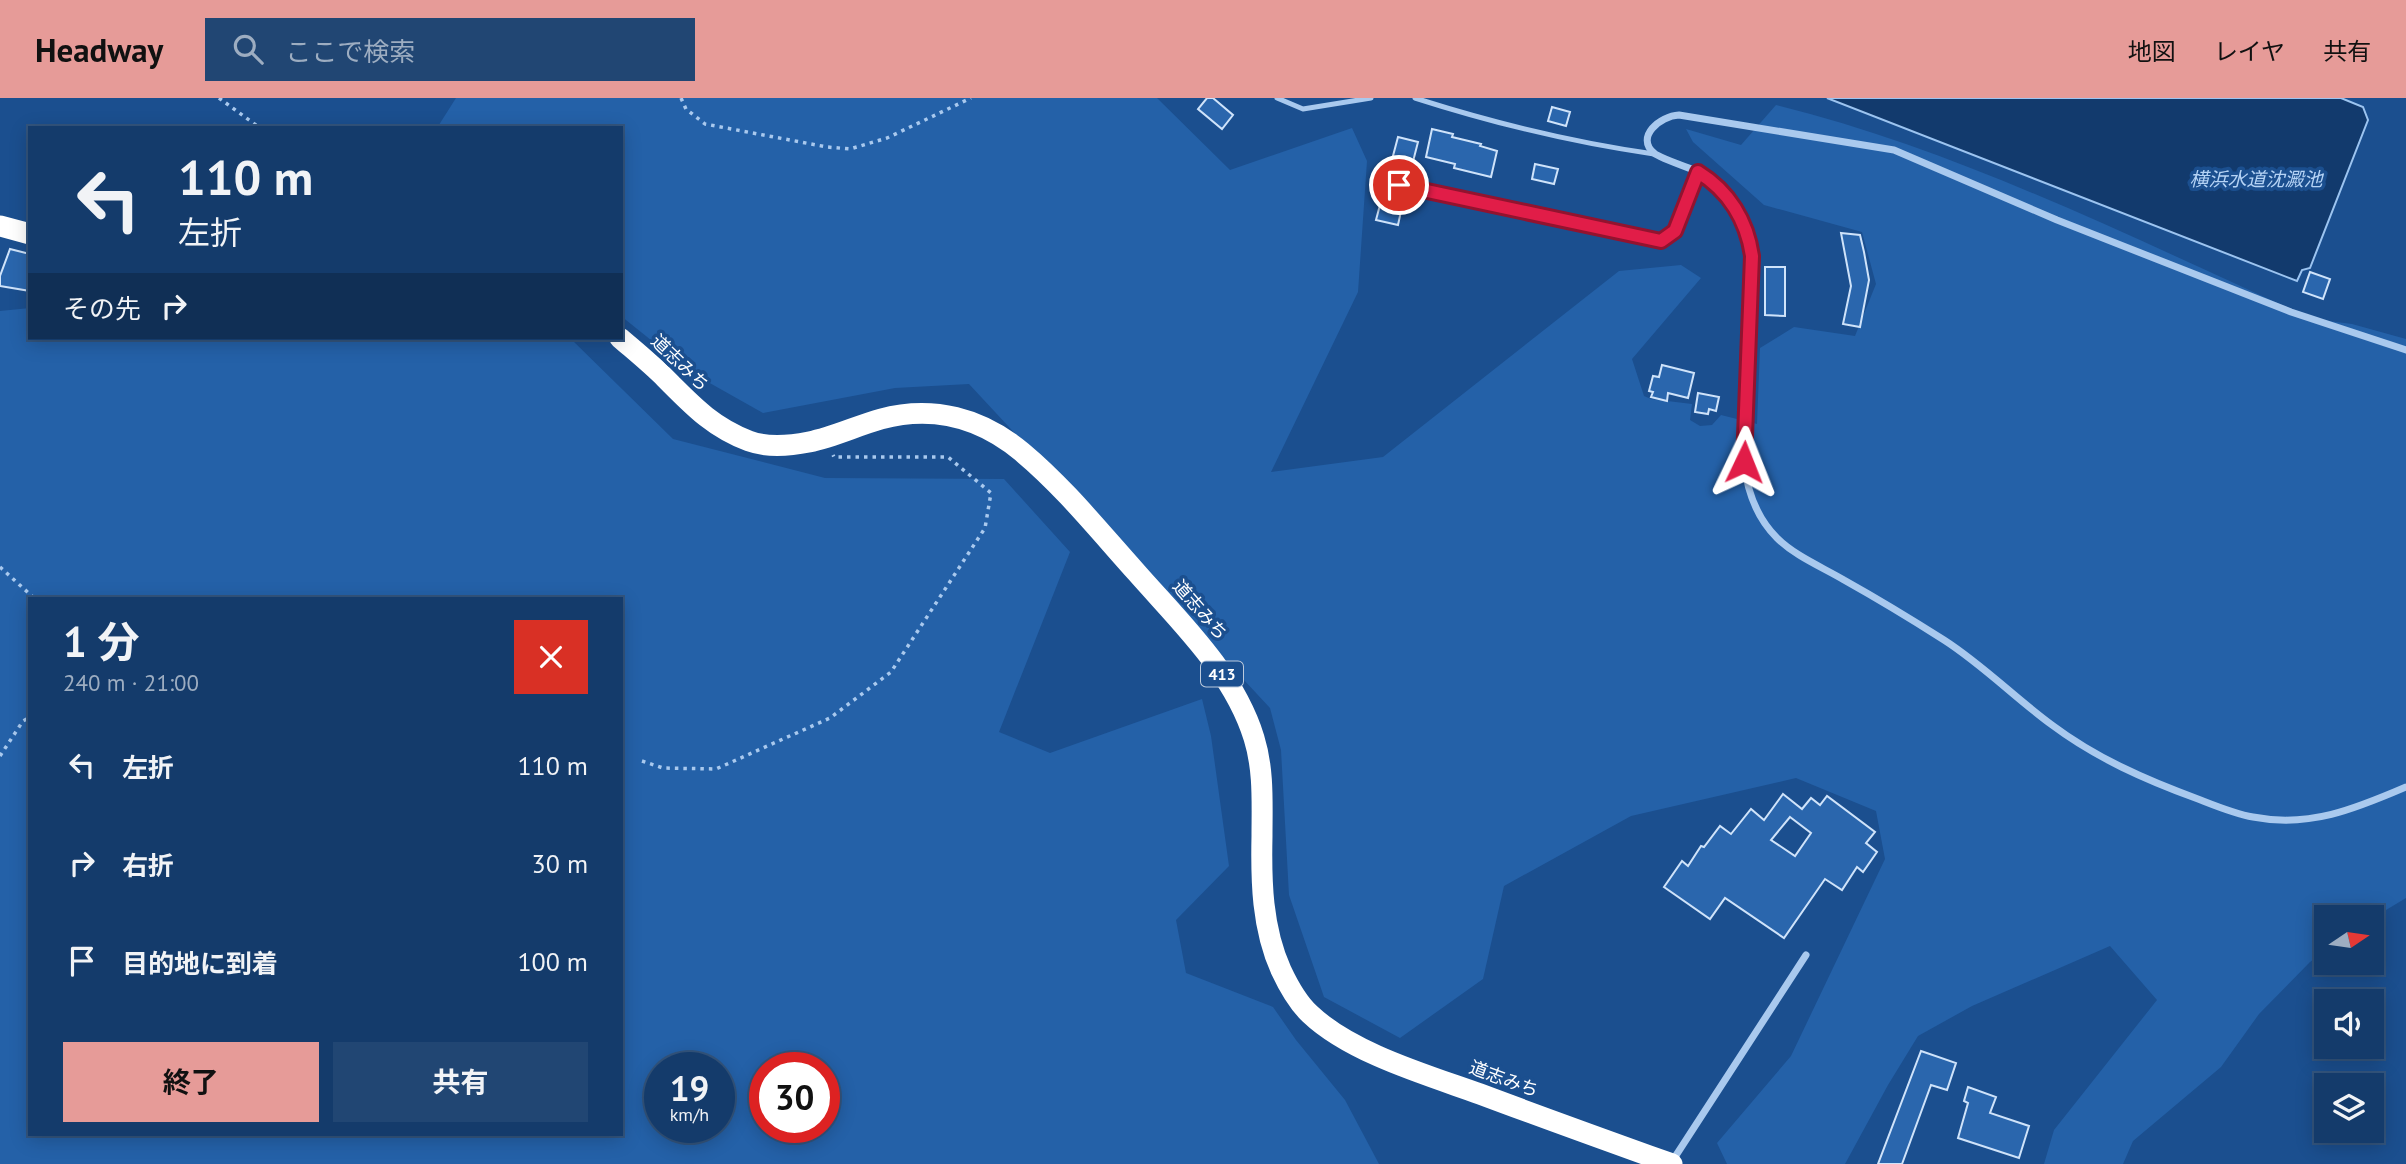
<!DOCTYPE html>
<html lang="ja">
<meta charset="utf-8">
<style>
:root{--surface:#143b6b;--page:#214673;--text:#f1f3f6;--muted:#9dadc1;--line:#33557e;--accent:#e69b98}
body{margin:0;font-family:"PT Sans","Noto Sans JP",sans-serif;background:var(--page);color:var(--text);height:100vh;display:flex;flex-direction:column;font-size:26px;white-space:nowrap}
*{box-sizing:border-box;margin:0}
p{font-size:23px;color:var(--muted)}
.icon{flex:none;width:38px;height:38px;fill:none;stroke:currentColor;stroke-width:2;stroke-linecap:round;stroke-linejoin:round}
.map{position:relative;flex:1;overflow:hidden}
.panel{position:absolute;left:28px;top:499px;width:595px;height:539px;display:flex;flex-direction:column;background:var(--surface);border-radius:0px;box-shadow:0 4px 18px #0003,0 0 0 2px var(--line)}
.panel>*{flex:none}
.top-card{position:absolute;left:28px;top:28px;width:595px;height:214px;border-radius:0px;box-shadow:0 4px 18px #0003,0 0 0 2px var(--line);background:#143b6b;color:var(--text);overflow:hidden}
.needle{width:46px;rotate:77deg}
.controls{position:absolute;left:2314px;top:807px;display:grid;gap:14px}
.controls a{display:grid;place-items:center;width:70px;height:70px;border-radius:0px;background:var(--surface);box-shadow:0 4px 18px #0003,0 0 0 2px var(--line);font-size:35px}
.speed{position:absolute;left:644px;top:954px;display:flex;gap:14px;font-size:35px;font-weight:700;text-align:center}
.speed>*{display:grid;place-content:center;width:91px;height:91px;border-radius:50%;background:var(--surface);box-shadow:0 4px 18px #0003,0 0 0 2px var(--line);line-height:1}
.speed small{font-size:18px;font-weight:400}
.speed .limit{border:10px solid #d22;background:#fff;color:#111}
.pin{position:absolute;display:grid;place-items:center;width:60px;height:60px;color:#fff;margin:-30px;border:4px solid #fff;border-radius:50%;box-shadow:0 2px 7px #0007}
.me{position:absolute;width:77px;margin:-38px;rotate:2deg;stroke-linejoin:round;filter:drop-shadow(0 0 5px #0008)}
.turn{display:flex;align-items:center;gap:24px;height:147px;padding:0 35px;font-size:32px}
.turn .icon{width:91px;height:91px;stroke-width:2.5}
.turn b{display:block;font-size:49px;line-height:60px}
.then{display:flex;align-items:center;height:66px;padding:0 35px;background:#0003;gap:14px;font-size:26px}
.round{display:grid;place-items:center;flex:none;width:74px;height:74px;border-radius:0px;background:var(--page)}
.summary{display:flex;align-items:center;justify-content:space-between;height:119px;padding:0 35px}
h1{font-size:42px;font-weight:700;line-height:52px}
.button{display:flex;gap:14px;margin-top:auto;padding:14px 35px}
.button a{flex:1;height:80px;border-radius:0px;background:var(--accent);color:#111;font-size:28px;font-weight:700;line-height:80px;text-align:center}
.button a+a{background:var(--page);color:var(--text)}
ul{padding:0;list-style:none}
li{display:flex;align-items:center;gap:21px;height:98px;padding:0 35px}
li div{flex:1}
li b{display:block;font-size:26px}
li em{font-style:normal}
header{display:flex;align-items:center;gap:42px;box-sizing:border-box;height:98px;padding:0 35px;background:var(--accent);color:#111}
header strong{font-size:33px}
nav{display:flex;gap:38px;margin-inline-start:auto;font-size:24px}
.search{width:490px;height:63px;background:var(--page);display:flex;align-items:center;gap:18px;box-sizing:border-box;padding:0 24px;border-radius:0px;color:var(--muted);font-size:26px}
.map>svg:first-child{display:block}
</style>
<header>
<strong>Headway</strong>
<div class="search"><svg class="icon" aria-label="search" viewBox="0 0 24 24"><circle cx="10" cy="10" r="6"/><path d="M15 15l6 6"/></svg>ここで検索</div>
<nav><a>地図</a><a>レイヤ</a><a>共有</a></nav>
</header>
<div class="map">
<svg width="2406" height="1066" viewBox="0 0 2406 1066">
<rect width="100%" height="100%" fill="#1b4f8f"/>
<!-- green -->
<path fill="#2461a8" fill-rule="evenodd" d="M456 0H1157L1230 72 1352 30 1367 63 1358 194 1271 374 1383 359 1619 173 1681 167 1701 180 1632 261 1644 298 1651 301 1692 306 1690 322 1700 328 1712 327 1721 317 1757 326 1760 250 1794 229 1855 238 1876 186 1862 134 1764 107 1693 44 1686 31 1741 47 1776 7C1960 52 2141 144 2313 221L2352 226 2406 241V800L2371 821V819H2326V853L2310 864 2259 916 2221 969 2133 1043 2123 1066H2044L2054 1032 2157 902 2110 848 1972 908 1918 938 1888 987 1845 1066H1727L1717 1045 1791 958 1885 761 1876 713 1796 680 1631 718 1504 788 1483 881 1400 940 1324 899 1289 797 1281 652 1270 610 969 286 895 290 763 315 692 275 621 218V30H437Z
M30 210V240L571 241 673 341 825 380 1004 381 1070 454 999 634 1050 655 1202 601 1211 638 1229 768 1176 822 1186 875 1273 909 1296 942 1345 1002 1379 1066H0V213ZM30 500H621V1036H30ZM660 970H719V1029H660ZM765 970H824V1029H765Z"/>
<!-- water -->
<path fill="#123a6d" stroke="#9cc4f0" stroke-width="2" d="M1827 0H2341L2363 9 2368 22 2310 170 2302 172 2297 183Z"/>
<!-- building -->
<path fill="#2a66ad" stroke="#cfe3fa" stroke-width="2" fill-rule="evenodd" d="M1207 0H1213L1233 17 1222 31 1198 11Z
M1552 9 1570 14 1566 28 1548 23Z
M1432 31 1453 36 1452 39 1481 46 1480 48 1497 53 1491 79 1454 70 1455 66 1426 59Z
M1398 39 1418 44 1408 83 1398 81 1393 85 1395 92 1405 95 1398 127 1376 122Z
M1535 66 1558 71 1554 86 1532 81Z
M1841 135 1860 137 1864 154 1869 182 1860 229 1843 226 1851 188Z
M10 151 30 156V193L0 188V178Z
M1765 169H1785V218L1765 217Z
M2310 174 2330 181 2323 201 2303 194Z
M1662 267 1694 275 1688 300 1668 295 1667 303 1651 299 1653 294 1649 293 1653 278 1659 279Z
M1698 295 1719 299 1716 313 1709 311 1708 316 1695 314Z
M1783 696 1802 711 1811 700 1820 707 1827 698 1875 734 1866 745 1877 754 1863 774 1857 769 1842 792 1825 781 1784 840 1725 800 1710 821 1664 789 1682 763 1688 768 1701 748 1704 749 1720 728 1731 736 1751 711 1764 722ZM1790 719 1811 735 1795 758 1771 742Z
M1921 953 1956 965 1947 992 1931 987 1902 1066H1878Z
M1968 989 1996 999 1990 1015 2029 1028 2019 1060 1958 1040 1968 1005 1964 1003Z"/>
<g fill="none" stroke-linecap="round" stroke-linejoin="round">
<!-- path -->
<path stroke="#a9c9ee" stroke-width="3.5" stroke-dasharray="3.5 5" stroke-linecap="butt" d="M219 0 260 30
M681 0 686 11 705 26 827 49 850 51 887 40 971 0
M0 469 34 500
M0 658 23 623 30 619
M642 663 663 670 716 671 830 620 891 574 985 430 991 395 948 359H834L833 357"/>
<!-- lane -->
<path stroke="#a9c9ee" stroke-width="5" d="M1277 0 1303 11 1371 0
M1415 0C1490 24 1577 45 1654 56"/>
<!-- street -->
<path stroke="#a9c9ee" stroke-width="7" d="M1399 87 1661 143 1670 139 1675 133 1698 74
M2406 252 2291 214 2057 122 1894 52 1679 17C1660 18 1635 39 1654 55 1658 59 1686 69 1694 72 1730 88 1752 130 1752 169L1744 364C1747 393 1756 419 1777 440 1795 458 1822 469 1844 482 1878 501 1911 521 1944 542 1983 567 2015 600 2052 627 2096 660 2146 682 2198 701 2216 708 2235 716 2253 719 2309 730 2355 711 2406 689
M1673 1062 1806 857"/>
<!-- highway -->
<path stroke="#fff" stroke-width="21" d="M0 128 30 136
M620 240C635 253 651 266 665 280 692 307 712 329 749 343 768 350 789 348 809 344 834 339 856 328 881 321 933 307 981 320 1022 354 1064 389 1100 434 1137 475 1181 525 1234 575 1254 640 1264 672 1262 705 1262 738 1261 783 1262 830 1281 872 1288 887 1297 904 1310 916 1351 955 1427 977 1480 996 1544 1020 1608 1043 1672 1066"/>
</g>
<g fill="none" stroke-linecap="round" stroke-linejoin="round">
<!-- route casing -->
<g stroke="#92132f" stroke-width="18">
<path id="route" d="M1399 87 1661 143 1675 133 1698 74C1729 93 1747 123 1752 158L1744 364"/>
</g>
<!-- route -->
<use href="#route" stroke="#e11d48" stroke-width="12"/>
</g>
<g text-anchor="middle" stroke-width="7" stroke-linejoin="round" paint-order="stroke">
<!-- shield labels -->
<rect fill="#1b4f8f" stroke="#bbcadd" stroke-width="2" x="1201" y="563.5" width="42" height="25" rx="5"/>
<g font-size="16" font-weight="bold" fill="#fff">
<text x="1222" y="582">413</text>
</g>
<!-- street labels -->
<g font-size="18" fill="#fff" stroke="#1b4f8f">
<text transform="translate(680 265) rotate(44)" y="6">道志みち</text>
<text transform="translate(1200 512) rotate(49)" y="6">道志みち</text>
<text transform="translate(1504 981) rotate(20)" y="6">道志みち</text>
</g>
<!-- water labels -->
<g font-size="19" font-style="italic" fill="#b5d3f5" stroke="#1b4f8f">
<text x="2256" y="88">横浜水道沈澱池</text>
</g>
</g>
</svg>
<div class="controls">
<a><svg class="needle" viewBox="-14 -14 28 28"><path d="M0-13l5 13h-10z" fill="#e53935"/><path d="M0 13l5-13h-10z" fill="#9dadc1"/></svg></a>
<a><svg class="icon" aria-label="sound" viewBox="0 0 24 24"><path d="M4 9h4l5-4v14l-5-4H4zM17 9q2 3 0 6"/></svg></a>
<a><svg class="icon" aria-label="layers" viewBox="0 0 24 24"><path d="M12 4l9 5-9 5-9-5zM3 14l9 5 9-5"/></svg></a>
</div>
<div class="speed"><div>19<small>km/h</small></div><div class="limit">30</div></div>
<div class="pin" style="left:1399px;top:87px;background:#d93025"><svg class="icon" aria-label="arrive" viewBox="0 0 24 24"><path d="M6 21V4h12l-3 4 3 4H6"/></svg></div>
<svg class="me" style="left:1744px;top:364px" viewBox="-20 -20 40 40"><path d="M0-17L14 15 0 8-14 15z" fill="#e11d48" stroke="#fff" stroke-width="4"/></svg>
<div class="top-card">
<div class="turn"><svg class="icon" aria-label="left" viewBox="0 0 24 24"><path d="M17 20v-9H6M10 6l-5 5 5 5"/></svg><div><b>110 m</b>左折</div></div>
<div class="then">その先<svg class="icon" aria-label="right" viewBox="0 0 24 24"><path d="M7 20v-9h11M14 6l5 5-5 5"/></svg></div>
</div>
<section class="panel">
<div class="summary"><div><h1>1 分</h1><p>240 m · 21:00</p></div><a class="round" style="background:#d93025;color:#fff"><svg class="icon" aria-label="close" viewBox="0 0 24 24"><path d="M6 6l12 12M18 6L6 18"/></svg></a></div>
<ul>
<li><svg class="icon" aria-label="left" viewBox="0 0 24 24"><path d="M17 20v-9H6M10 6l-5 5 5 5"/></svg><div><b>左折</b></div><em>110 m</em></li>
<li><svg class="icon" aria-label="right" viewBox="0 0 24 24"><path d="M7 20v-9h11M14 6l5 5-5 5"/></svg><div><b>右折</b></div><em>30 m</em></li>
<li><svg class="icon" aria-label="arrive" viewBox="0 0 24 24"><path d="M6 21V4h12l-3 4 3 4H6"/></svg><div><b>目的地に到着</b></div><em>100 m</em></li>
</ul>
<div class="button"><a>終了</a><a>共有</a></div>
</section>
</div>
